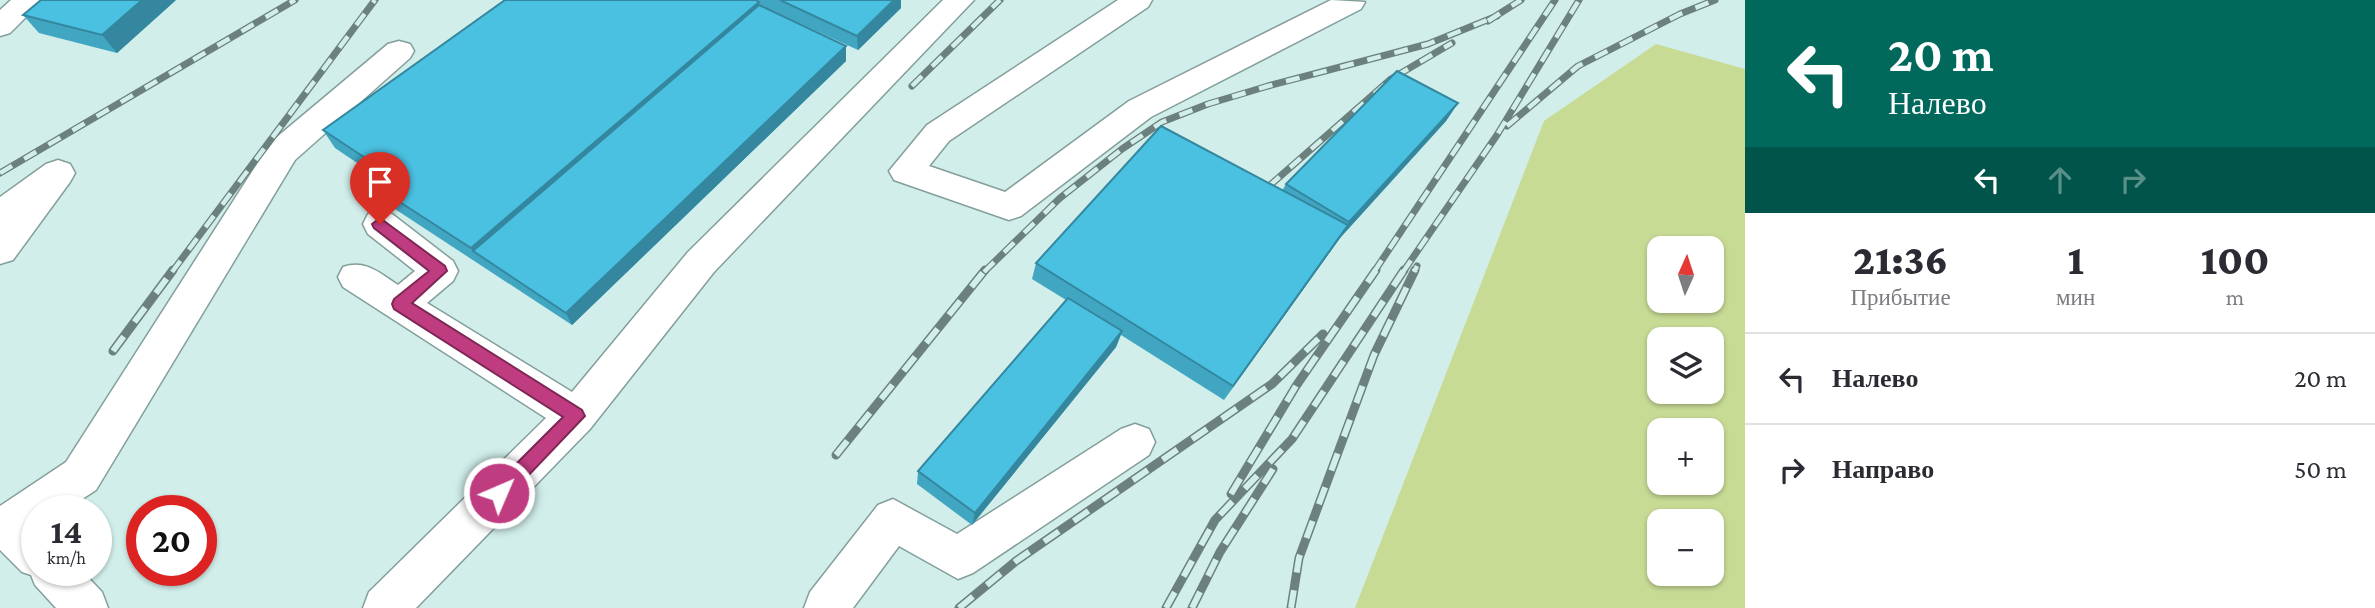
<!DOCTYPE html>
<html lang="ru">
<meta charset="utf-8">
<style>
:root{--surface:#fff;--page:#f7f7f7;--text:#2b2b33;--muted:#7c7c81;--line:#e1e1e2}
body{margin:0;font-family:"Crimson Pro",serif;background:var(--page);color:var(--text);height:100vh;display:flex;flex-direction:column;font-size:26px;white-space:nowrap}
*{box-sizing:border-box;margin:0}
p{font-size:23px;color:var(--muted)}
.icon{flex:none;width:38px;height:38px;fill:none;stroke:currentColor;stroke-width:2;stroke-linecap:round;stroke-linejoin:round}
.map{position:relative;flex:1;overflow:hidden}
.drawer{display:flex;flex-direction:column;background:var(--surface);width:630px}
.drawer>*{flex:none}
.guide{background:#00695c;color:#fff;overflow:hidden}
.needle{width:46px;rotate:3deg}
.fabs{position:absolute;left:1647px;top:236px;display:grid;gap:14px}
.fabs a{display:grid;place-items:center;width:77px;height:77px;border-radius:14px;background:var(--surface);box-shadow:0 2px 5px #0004;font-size:35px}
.speed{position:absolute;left:21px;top:495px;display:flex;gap:14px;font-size:35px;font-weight:700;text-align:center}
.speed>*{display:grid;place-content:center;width:91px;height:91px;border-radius:50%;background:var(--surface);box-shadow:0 2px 5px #0004;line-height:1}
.speed small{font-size:18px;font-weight:400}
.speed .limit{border:10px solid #d22;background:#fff;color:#111}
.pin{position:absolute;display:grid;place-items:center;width:60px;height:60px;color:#fff;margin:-72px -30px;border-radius:50% 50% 50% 0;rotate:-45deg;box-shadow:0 0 7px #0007}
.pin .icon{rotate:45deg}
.me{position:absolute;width:77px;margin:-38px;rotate:45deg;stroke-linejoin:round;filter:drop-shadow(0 0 5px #0008)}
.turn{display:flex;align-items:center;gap:24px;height:147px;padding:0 28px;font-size:32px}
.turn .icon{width:91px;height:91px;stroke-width:2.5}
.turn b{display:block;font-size:49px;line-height:60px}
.lanes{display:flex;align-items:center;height:66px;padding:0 28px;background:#0003;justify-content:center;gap:35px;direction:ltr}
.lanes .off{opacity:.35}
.eta{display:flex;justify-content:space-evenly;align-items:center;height:119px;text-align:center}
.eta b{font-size:42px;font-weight:800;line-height:49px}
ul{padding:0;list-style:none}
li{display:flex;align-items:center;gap:21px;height:91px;padding:0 28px;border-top:2px solid var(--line)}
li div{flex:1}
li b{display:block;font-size:26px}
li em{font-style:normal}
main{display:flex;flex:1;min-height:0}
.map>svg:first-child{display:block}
</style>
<main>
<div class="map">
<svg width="1745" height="608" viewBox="0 0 1745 608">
<rect width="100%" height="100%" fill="#d1eeea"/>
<!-- green -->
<path fill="#c8db95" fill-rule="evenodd" d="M1656 44 1745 69V608H1355L1544 121ZM1659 248H1712V301H1659ZM1659 340H1712V392H1659ZM1659 430H1712V483H1659ZM1659 522H1712V574H1659Z"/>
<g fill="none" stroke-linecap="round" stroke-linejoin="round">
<!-- minor casing -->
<g stroke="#839f9b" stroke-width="3">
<path id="minor" d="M11 0H43L10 33 0 36V10Z
M943 0H974L714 272 590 429 416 608H363L369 592 546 418 343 287 338 277 343 267C365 259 380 273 398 285L415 271 368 234 363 224 368 214 380 210 392 214 453 261 458 271 453 281 427 303 572 392 688 252Z
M1118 0H1152L1148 7 949 141 929 166 1005 192 1129 101 1331 0 1365 2 1361 9 1151 117 1021 216 1009 220 894 180 889 171 927 125Z
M399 41 410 44 414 51 410 58 295 160 96 490 64 511H37V570H81L102 592 108 608H56L35 585 31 575 22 572 0 550V506L66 462 271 142 388 44Z
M58 160 70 164 75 173 70 182 13 260 0 264V197L46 164Z
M1135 424 1149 429 1155 442 1149 455 973 573 958 579 899 546 853 608H804L810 592 878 505 893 499 957 534 1121 429Z"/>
</g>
<!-- minor -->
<use href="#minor" fill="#fff" fill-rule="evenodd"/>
<!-- rail-far1 casing -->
<g stroke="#6c807d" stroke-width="7">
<path id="rail-far1" d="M1488 21 1521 0
M912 86 1000 0
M1507 126 1578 66 1680 14 1715 0
M0 173 295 0
M1269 186 1391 79 1452 43
M172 272 375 0
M984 272 1060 198 1122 149 1162 122 1208 104 1268 86 1428 44 1497 16
M1374 272 1555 0
M1403 272 1497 135 1579 0
M1414 272 1417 266"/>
</g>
<!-- rail casing -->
<g stroke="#6c807d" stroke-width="9">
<path id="rail" d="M113 351 173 270
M836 455 985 270
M1231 494 1296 386 1376 270
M959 608 1016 561 1272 384 1323 334
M1166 608 1215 520 1292 439 1404 270
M1192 608 1220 552 1273 469
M1291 608 1299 558 1374 355 1415 270"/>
</g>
<!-- rail-far1 -->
<use href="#rail-far1" stroke="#d1eeea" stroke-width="4.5" stroke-dasharray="14" stroke-linecap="butt"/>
<!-- rail -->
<use href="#rail" stroke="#d1eeea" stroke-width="6" stroke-dasharray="18" stroke-linecap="butt"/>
</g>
<!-- wall -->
<path fill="#40a6c2" d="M176 0 117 53 39 33 23 15Z
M505 0H901V8L858 50 759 5 846 61 572 325 372 194 361 177 369 171 335 148 323 130Z
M1458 103 1446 121 1340 238 1224 400 1121 335 1116 347 972 525 917 484 918 471 1066 300 1032 279 1036 263 1282 191 1286 184Z"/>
<!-- shaded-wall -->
<path fill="#34879e" d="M142 0H176L117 53 102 35Z
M894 0H901V8L858 50 857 36Z
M759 2 761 20 473 251 471 248Z
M846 46V61L572 325 566 313Z
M1458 103 1446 121 1340 238 1224 400 1349 222Z
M1122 331 1116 347 972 525 975 513Z"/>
<!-- building -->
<path fill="#4bc1e2" stroke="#34879e" stroke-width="2" d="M41 0H142L102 35 23 15Z
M505 0H756L759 2 471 248 361 177 376 165 323 130Z
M780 0H894L857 36Z
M759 5 846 46 566 313 473 251Z
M1397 71 1458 103 1349 222 1286 184Z
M1161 126 1348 225 1233 386 1036 263Z
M1068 298 1122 331 975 513 918 471Z"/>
<!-- route -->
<path fill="#c03c81" stroke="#7d2754" stroke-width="2" d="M380 218 445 266 447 271 412 303 582 410 585 416 506 499 499 501 493 499 490 493 493 487 563 417 394 309 392 304 394 299 429 271 374 228 372 224Z"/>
</svg>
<div class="fabs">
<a><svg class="needle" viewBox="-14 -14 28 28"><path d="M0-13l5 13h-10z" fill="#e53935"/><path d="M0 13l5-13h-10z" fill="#7c7c81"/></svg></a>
<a><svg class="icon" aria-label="layers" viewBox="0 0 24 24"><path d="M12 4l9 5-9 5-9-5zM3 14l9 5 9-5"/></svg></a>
<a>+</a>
<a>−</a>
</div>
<div class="speed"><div>14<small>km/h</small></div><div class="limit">20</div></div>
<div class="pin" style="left:380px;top:224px;background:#d93025"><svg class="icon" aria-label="arrive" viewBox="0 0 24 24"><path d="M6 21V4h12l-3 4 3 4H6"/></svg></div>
<svg class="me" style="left:499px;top:493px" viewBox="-20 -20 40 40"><circle r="17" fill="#c03c81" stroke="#fff" stroke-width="3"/><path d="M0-11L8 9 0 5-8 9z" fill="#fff"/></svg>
</div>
<section class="drawer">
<div class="guide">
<div class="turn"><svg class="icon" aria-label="left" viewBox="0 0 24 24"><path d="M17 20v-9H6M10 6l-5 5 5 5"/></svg><div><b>20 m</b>Налево</div></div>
<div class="lanes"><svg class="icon" aria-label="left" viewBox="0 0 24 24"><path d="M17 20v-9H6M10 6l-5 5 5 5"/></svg><svg class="icon off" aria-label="ahead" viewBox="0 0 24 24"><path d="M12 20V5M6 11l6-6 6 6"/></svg><svg class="icon off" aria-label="right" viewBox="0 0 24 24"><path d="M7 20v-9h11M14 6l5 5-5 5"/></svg></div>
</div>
<div class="eta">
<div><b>21:36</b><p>Прибытие</p></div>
<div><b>1</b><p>мин</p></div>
<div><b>100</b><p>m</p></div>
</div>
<ul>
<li><svg class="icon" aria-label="left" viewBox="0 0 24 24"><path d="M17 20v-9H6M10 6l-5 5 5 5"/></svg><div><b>Налево</b></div><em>20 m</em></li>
<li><svg class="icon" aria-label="right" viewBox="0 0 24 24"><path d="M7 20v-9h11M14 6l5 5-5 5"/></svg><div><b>Направо</b></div><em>50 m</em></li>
</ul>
</section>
</main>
